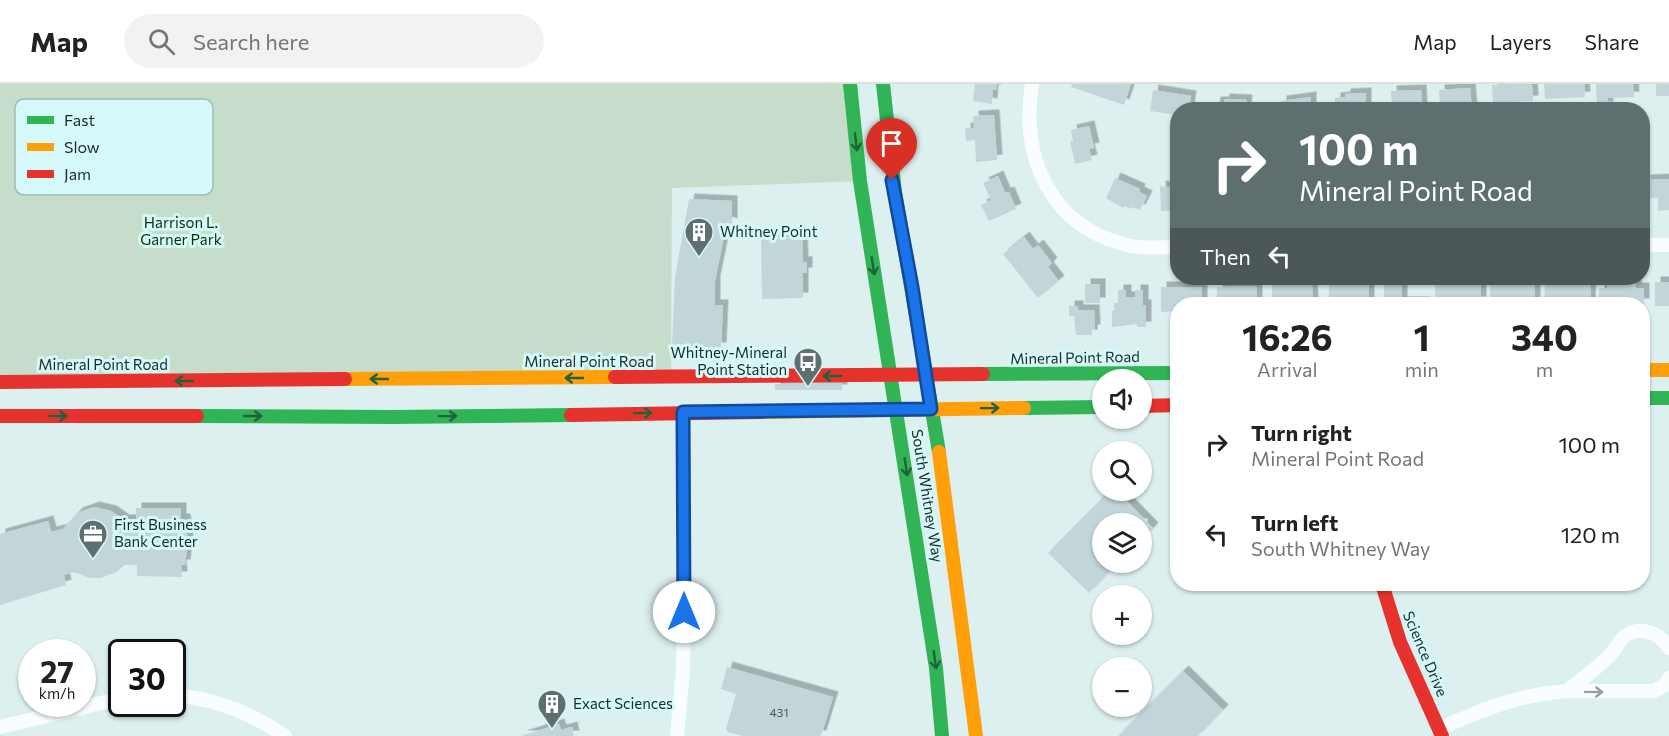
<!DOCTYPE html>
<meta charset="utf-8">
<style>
:root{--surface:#fff;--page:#f2f2f2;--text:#222;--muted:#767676;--line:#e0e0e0}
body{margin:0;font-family:Commissioner,sans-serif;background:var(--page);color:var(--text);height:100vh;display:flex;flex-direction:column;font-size:22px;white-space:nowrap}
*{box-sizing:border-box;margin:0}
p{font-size:20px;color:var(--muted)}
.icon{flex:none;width:33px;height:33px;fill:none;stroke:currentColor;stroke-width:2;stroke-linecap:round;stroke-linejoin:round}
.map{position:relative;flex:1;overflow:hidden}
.sheet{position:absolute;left:1170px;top:213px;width:480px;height:294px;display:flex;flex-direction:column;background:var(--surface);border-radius:24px;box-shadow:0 2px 4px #0004}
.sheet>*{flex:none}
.hud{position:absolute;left:1170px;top:18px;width:480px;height:183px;border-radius:24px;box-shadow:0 2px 4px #0004;background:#5f6f6f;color:#fff;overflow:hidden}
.tools{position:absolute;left:1092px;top:285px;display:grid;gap:12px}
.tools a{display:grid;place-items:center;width:60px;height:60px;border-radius:50%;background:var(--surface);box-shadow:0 2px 4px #0004;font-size:30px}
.speed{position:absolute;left:18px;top:555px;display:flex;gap:12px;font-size:30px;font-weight:700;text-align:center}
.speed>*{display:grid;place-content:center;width:78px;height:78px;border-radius:50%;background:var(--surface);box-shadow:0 2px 4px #0004;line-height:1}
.speed small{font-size:15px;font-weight:400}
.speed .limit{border:3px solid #111;border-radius:9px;background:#fff;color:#111}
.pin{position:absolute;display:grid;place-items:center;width:51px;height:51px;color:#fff;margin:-62px -26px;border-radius:50% 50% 50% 0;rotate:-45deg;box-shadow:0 0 6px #0007}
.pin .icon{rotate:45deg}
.me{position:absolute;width:66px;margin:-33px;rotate:0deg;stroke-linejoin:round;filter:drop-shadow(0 0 4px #0008)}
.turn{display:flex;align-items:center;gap:21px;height:126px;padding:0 30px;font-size:27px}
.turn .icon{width:78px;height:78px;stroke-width:2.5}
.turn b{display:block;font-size:42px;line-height:51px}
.then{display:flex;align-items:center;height:57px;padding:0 30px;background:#0003;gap:12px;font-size:22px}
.eta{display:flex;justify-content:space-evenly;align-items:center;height:102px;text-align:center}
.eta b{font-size:36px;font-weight:700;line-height:42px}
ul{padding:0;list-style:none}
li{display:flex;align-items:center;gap:18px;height:90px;padding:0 30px}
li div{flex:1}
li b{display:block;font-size:22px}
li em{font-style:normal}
header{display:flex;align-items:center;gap:36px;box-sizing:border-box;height:84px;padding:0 30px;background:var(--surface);border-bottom:2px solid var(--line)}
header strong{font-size:28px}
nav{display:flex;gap:33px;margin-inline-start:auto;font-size:21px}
.search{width:420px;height:54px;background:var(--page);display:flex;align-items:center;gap:15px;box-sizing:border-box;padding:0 21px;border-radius:33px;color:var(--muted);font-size:22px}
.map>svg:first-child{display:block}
</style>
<header>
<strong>Map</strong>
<div class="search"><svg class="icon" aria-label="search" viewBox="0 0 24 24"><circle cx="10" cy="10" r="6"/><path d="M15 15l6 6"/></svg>Search here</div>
<nav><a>Map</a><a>Layers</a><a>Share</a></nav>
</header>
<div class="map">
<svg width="1669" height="652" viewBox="0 0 1669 652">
<defs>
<filter id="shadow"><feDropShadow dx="5.5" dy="-5.5" stdDeviation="0" flood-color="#0004"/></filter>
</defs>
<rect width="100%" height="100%" fill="#ddf0f0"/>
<!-- green -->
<path fill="#c6ddcc" d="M0 0H850L860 97 672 104 671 280 673 294 0 298Z"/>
<!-- building -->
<path fill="#c2d6da" filter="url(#shadow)" d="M975 0H997L996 6H993L992 20 973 17Z
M1072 0H1131L1124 21 1071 3Z
M1525 0 1532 1 1533 17 1493 19 1492 1Z
M1544 0H1584L1585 13 1545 15Z
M1596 0H1633L1634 13 1608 14V23H1597Z
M1656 0H1669V12H1656Z
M1470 4 1472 25 1440 26 1439 6Z
M1153 6 1191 12 1189 26H1178V31L1150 27Z
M1421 6 1422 26H1392L1391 7Z
M1366 9V26H1335V14L1345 13V10Z
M1311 13V26H1281V17Z
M1224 15 1247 16 1246 26H1214L1215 18H1224Z
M994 31 997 76 976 78 975 56 966 57 965 44H974L973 32Z
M1089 42 1094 64 1089 65 1092 76 1075 80 1070 57H1073L1071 46Z
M998 92 1005 109 1009 108 1016 125 989 137 981 121 991 116 983 99Z
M1115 94 1140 105 1139 108 1147 112 1140 126 1132 123 1131 125 1124 122 1123 124 1106 114Z
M1669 95V126L1658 127V114H1645V96Z
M1160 102 1178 105V127H1161Z
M689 115 732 117V140L727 138 715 197V221H723L721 264 672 262 675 193Z
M761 153H802L803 178H807V189H803V214L762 215Z
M1024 153 1033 165 1038 161 1052 179 1048 183 1059 197 1038 214 1003 170Z
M1545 196 1591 197 1590 220H1544Z
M1503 197H1522L1525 200H1535V219L1490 220V200H1500Z
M1607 198H1636V204H1644V220H1599V204H1607Z
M1655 198H1669V222H1655Z
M1312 199 1313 220H1272V200Z
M1329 199H1369V220H1329Z
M1085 200H1100V219H1085Z
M1435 200H1481V218H1472V220H1442V218H1435Z
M1384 201H1402V218H1424V220H1379V213H1384Z
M1257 202V220H1217V203Z
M1161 203H1202V220H1178V227L1161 228Z
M1118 206H1126V213H1135V206H1143V221H1146V243H1137V240L1112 243V227H1114V219H1118Z
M1069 222H1078V226H1094L1095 246H1092V251H1076L1074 232H1069Z
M842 299V306H775V300Z
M1110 406H1116L1153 444 1142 456V440H1102V478H1119L1089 509 1048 469Z
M94 423 111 427 124 436H136V424H181V435H185L188 458 185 481H181L182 493 137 492V481H124L117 488 100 494H90L74 488 64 491 66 501 0 521V450L48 437 51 448 63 445 77 429Z
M727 583 833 613 821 652H743L728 648 726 645 736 610 721 605Z
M1183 587 1223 626 1198 652H1118Z
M559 640 561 646 572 643 574 652H521Z"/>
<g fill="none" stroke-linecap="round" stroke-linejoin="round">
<!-- street -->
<path stroke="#fafdfd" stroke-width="14" d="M1032 0C1020 76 1052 145 1131 162 1146 165 1163 163 1178 163
M1642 161H1669
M1669 564C1660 549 1640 541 1625 552 1619 557 1616 565 1610 571 1598 584 1581 595 1567 607H1654L1665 601 1669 594
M172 611C214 614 251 629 285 652
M0 643 122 614
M1439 645C1483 625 1518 611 1567 607
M677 652 683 586 684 528 683 328"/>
<!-- fast -->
<path stroke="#30b455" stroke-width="14" d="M850 0 860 97 936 584 942 652
M883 0 895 108 939 368
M983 290 1178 289
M1642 314H1669
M1024 324 1102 323
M197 332 394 333 571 331"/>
<!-- slow -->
<path stroke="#ff9f0a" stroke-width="14" d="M1642 286H1669
M345 295 615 293
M762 328 1024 324
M939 368 976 652"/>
<!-- jam -->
<path stroke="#e5322d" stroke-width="14" d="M615 293 983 290
M0 298 345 295
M1142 322 1178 321
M571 331 762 328
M0 332H197
M1382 500 1400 558 1442 652"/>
</g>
<!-- one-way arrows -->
<defs><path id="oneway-shaft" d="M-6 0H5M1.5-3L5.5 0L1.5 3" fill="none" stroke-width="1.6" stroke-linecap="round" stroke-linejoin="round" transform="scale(1.5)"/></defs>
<g stroke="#23613b">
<use href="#oneway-shaft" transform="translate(856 58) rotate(83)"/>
<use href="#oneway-shaft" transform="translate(873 182) rotate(81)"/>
<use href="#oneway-shaft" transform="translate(832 292) rotate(180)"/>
<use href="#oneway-shaft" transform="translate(574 294) rotate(180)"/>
<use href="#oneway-shaft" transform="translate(379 295) rotate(180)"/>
<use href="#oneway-shaft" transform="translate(184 297) rotate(180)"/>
<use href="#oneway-shaft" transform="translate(990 324) rotate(-1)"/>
<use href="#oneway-shaft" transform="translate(643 329) rotate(-1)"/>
<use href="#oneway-shaft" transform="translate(58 332)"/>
<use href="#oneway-shaft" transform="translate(253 332)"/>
<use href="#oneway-shaft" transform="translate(448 332) rotate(-1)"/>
<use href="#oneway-shaft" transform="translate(906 383) rotate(81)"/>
<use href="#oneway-shaft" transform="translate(935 576) rotate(82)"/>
</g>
<use stroke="#969e9e" href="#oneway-shaft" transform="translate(1594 608) rotate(1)"/>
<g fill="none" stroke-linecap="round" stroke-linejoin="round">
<!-- route casing -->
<g stroke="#114b97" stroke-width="15">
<path id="route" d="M684 528 683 328 931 325 912 203 892 96"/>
</g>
<!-- route -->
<use href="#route" stroke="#1a73e8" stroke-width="10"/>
</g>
<!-- icons -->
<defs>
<g id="building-pin" transform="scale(1.5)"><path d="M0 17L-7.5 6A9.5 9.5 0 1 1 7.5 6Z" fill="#5f6f6f" stroke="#d5f8f8"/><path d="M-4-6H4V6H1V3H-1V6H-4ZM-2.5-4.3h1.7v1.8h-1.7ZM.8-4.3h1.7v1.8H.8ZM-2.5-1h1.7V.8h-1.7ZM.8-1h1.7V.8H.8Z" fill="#fff"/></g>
<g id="bus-pin" transform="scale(1.5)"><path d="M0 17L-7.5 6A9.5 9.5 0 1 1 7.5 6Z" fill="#5f6f6f" stroke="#d5f8f8"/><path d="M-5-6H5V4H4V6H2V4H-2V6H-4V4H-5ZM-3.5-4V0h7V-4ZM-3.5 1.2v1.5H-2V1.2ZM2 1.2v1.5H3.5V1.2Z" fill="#fff"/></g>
<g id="office-pin" transform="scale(1.5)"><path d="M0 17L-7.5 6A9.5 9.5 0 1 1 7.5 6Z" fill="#5f6f6f" stroke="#d5f8f8"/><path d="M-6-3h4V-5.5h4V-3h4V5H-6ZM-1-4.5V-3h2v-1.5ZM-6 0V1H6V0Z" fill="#fff"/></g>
</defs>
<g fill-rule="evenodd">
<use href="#building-pin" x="699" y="148"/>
<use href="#bus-pin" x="808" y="278"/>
<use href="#office-pin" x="93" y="450"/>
<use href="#building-pin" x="552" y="620"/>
</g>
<g text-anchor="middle" stroke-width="6" stroke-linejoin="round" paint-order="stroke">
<!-- number labels -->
<g font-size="12" fill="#485758">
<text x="779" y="633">431</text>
</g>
<!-- park labels -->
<g font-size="15" fill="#073500" stroke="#d5f8f8">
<text x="181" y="144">Harrison L.<tspan x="181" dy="17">Garner Park</tspan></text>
</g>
<!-- poi labels -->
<g font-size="15" fill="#1b2929" stroke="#d5f8f8" text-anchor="start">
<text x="720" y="153">Whitney Point</text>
<text x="787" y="274" text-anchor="end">Whitney-Mineral<tspan x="787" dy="17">Point Station</tspan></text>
<text x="114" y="446">First Business<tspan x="114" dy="17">Bank Center</tspan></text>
<text x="573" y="625">Exact Sciences</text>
</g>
<!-- street labels -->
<g font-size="15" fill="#1b2929" stroke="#d5f8f8">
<text transform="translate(1075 274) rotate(-1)" y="5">Mineral Point Road</text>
<text x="589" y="283">Mineral Point Road</text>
<text x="103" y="286">Mineral Point Road</text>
<text transform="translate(927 412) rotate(81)" y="5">South Whitney Way</text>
<text transform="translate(1425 570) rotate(67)" y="5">Science Drive</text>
</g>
</g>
<!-- legend -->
<rect x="15" y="15" width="198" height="96" rx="9" fill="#d5f8f8" stroke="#9dbaba" stroke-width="1.5"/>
<rect x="27" y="32" width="27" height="8" fill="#30b455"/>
<rect x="27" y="59" width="27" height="8" fill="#ff9f0a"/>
<rect x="27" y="86" width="27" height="8" fill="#e5322d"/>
<g font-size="16" fill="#1b2929">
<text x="64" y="42">Fast</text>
<text x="64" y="69">Slow</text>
<text x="64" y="96">Jam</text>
</g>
</svg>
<div class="tools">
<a><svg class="icon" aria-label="sound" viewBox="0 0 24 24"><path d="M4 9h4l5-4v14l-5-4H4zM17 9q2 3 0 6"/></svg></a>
<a><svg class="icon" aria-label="search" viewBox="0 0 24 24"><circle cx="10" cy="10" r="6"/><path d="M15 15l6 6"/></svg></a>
<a><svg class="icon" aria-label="layers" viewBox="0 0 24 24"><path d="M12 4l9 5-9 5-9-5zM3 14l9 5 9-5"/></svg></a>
<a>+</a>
<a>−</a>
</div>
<div class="speed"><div>27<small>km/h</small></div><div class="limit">30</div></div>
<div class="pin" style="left:892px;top:96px;background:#d93025"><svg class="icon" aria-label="arrive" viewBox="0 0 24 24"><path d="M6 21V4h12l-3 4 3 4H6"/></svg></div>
<svg class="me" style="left:684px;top:528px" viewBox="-20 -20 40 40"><circle r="19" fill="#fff"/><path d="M0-13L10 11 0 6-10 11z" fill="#1a73e8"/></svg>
<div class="hud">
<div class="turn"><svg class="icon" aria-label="right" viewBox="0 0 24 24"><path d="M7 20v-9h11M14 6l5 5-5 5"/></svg><div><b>100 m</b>Mineral Point Road</div></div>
<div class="then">Then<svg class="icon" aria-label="left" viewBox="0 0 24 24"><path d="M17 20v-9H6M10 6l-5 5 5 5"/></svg></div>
</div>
<section class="sheet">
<div class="eta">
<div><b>16:26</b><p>Arrival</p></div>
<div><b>1</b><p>min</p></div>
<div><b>340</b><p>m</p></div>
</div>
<ul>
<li><svg class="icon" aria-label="right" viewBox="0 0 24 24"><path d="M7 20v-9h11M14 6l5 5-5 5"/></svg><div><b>Turn right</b><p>Mineral Point Road</p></div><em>100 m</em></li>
<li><svg class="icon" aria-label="left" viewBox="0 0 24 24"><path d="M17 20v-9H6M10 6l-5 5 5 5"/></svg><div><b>Turn left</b><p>South Whitney Way</p></div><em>120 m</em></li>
</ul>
</section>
</div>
